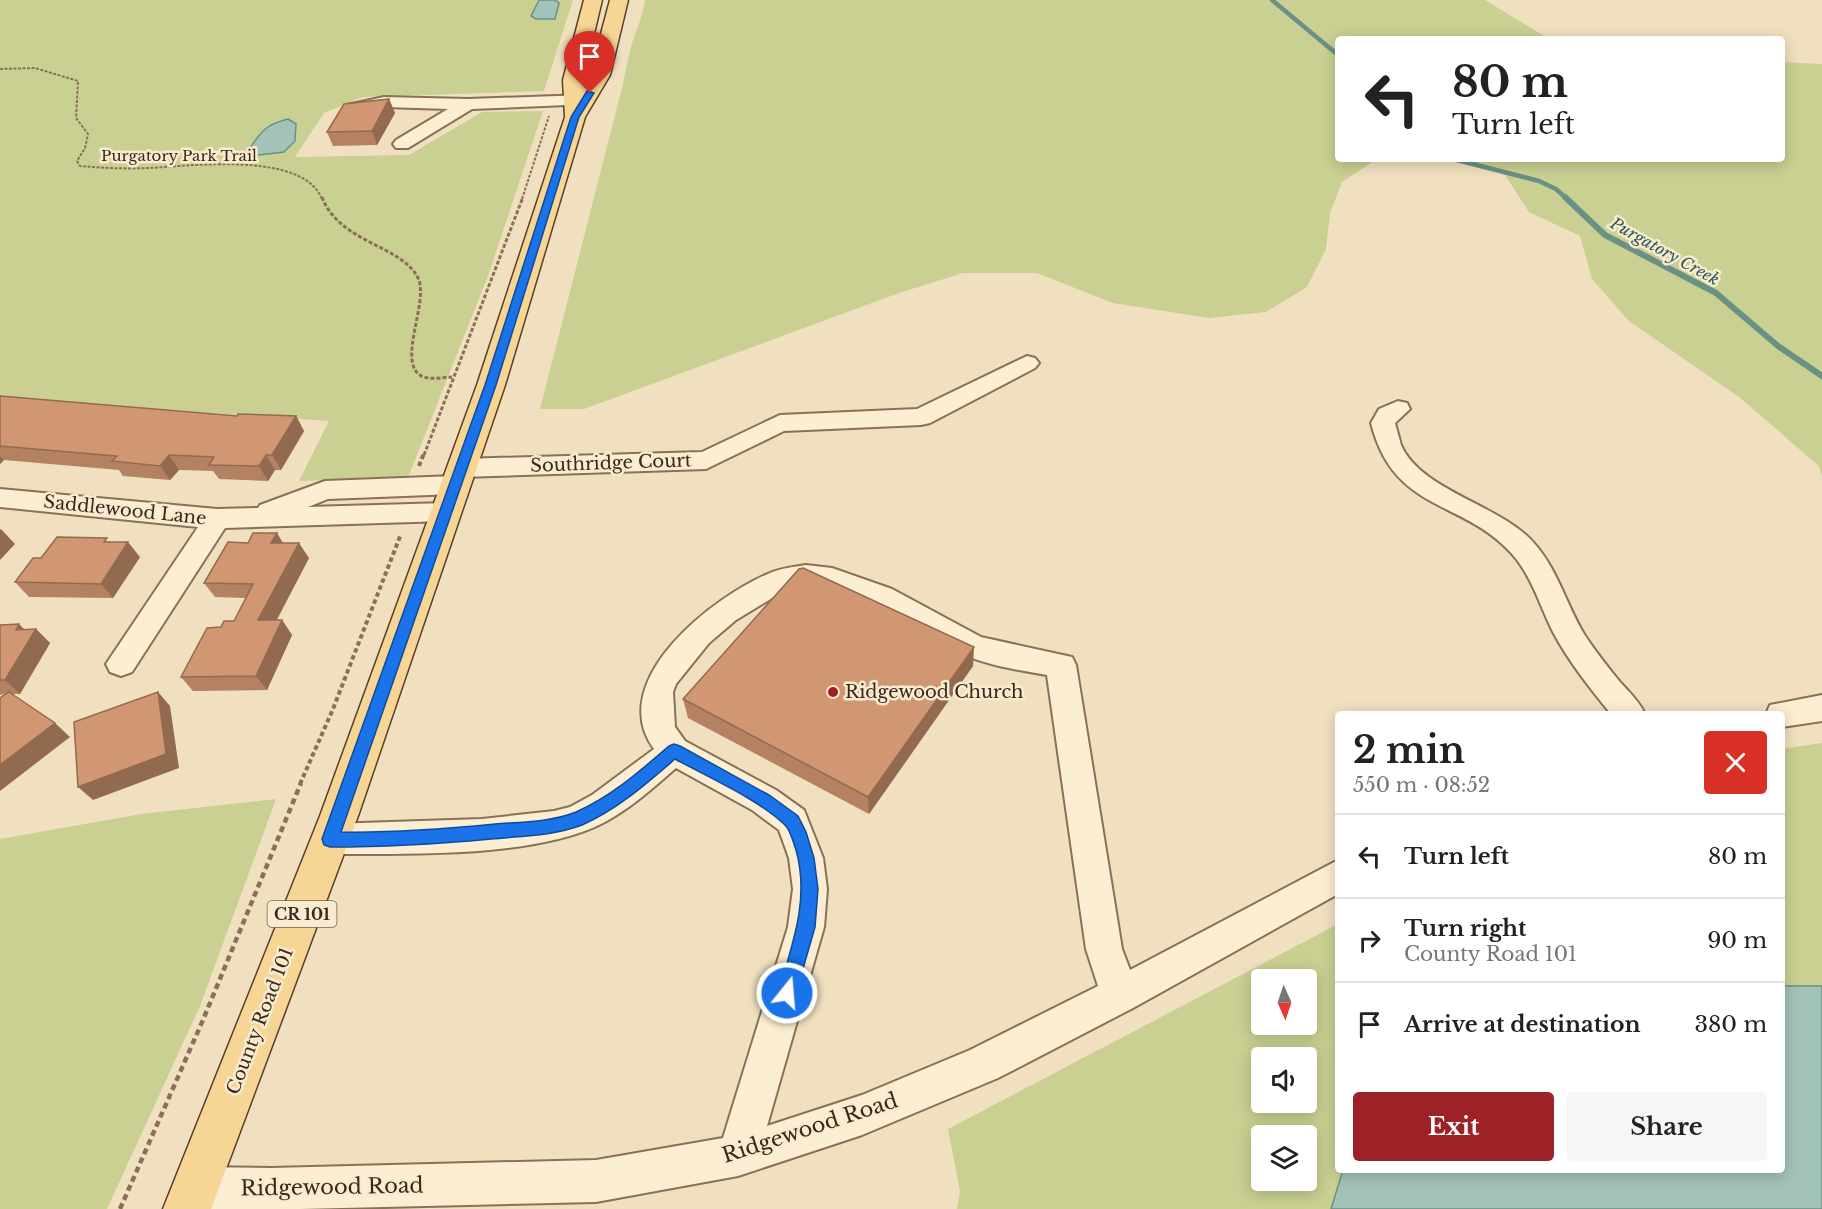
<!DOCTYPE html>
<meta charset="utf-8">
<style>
:root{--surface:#fff;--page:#f6f6f6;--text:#222;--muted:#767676;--line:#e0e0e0;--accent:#9d2227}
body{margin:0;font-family:"Libre Baskerville",serif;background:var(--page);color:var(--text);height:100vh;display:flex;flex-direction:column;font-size:22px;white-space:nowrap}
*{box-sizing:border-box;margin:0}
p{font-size:20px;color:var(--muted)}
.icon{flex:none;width:33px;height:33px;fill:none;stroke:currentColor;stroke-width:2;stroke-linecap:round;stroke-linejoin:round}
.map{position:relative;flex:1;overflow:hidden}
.drawer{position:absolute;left:1335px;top:711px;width:450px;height:462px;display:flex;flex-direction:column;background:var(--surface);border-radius:6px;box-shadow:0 3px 15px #0003}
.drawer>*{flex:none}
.top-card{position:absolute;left:1335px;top:36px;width:450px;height:126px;border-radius:6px;box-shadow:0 3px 15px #0003;background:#fff;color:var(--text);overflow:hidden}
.needle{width:39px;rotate:177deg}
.fabs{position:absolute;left:1251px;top:969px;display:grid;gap:12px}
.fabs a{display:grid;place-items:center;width:66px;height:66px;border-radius:6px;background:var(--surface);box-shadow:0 3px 15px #0003;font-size:30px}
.pin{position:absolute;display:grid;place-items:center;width:51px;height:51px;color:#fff;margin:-62px -26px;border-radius:50% 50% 50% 0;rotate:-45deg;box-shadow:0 0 6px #0007}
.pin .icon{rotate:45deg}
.me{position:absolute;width:66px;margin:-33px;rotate:17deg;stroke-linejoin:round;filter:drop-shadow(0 0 4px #0008)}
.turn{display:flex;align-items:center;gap:21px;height:126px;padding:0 18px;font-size:27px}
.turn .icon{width:78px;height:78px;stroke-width:2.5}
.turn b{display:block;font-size:42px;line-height:51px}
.round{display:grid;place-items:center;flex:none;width:63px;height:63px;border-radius:6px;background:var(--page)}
.head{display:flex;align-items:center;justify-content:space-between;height:102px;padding:0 18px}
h1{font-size:36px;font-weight:800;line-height:45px}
.action{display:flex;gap:12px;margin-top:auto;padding:12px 18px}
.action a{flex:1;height:69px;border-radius:6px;background:var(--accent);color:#fff;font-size:24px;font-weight:800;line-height:69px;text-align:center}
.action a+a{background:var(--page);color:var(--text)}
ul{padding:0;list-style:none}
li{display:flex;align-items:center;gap:18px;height:84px;padding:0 18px;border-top:2px solid var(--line)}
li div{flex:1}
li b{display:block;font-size:22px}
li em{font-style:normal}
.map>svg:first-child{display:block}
</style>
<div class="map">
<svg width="1822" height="1209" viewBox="0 0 1822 1209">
<rect width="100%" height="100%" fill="#f1e0bf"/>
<!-- green -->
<path fill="#cacf92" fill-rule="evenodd" d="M0 0H539L534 8 555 0H573L544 91 363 97 324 113 295 157 409 155 482 112 543 111 488 276 409 475 399 478 299 481 329 421 0 399Z
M645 0H1485L1549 39H1338V159H1377L1342 182 1330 213 1326 249 1307 287 1266 312 1209 318 1113 303 1037 273H963L899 293 584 409H540L622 88 631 46 642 15Z
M1782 62 1822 64V477L1819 466 1739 397 1629 321 1592 279 1580 236 1529 212 1505 175 1456 159H1782Z
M1822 743V986H1782V749Z
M276 799 200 1006 107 1209H0V839L141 814Z
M1338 924V1170H1343L1331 1209H957L960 1191 948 1129ZM1262 980H1306V1024H1262ZM1262 1058H1306V1102H1262ZM1262 1136H1306V1180H1262Z"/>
<!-- water -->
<path fill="#a3c2b8" stroke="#699186" stroke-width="1.5" d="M539 0H555L559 3 555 19H536L531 16Z
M288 119 296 124 295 141 284 152 259 155 248 151C261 132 264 125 288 119Z
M1782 986H1822V1209H1331L1343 1170H1782Z"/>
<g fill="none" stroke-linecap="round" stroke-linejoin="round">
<!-- stream-far1 -->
<path stroke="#699186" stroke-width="4.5" d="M1272 0 1338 55
M1453 159 1539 181 1556 189 1567 199"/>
<!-- stream -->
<path stroke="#699186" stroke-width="6" d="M1565 197 1605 235 1716 293 1778 346 1822 376"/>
<!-- minor casing -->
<g stroke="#8a7056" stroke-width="4">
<path id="minor" d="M585 95 591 96 594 100 591 104 472 109 408 148H396L393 144 396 140 448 109 384 107 353 114 347 113 344 109 347 105 384 97 468 99Z
M1027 356 1035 358 1039 363 1035 368 930 423 921 425 784 431 706 469 461 477 452 474 448 468 452 462 461 459 702 452 780 415 917 409Z
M1398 401 1407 403 1410 409 1395 423C1397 430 1399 438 1401 445 1420 490 1500 505 1533 542 1557 568 1566 604 1584 634 1595 651 1607 666 1620 682 1629 692 1639 701 1645 714H1611C1590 688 1569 662 1553 632 1540 606 1532 577 1513 555 1463 498 1394 514 1371 423L1379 409Z
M455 476 464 479 468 485 464 491 455 494 328 499 308 507 446 503 455 505 459 512 455 519 446 521 225 528 132 672 121 676 110 672 106 664 198 527 0 507V489L217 509 258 508 260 505 325 481Z
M806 565 832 568 892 589 981 637 1072 657 1076 665 1122 949 1130 970 1338 860V894L1133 1008 998 1078 862 1135 738 1176 596 1202 300 1209H196L181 1203 175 1188 181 1173 196 1167 271 1168 596 1160 723 1138 788 927 793 889 789 858 779 830 752 810 676 768C653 788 630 809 603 823 539 856 421 854 349 854H330L318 850 313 839 318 828 330 824 482 819 554 811 570 807 592 795 654 749C604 681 714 596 770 573 781 568 794 567 806 565ZM806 585C865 592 908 631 962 654 989 666 1019 670 1047 675L1086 949 1098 986 970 1050 862 1095 767 1126 824 927 827 889 823 858 804 810 776 790 685 741 675 727 673 692 676 684 709 643 736 620 787 589Z
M1822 695V721L1782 727V714H1766L1770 705Z"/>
</g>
<!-- major casing -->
<g stroke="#583e2b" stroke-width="3">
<path id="major" d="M584 0H602L583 80V87L590 75 610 0H628L610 75 585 117 505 385 358 816 211 1209H163L320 816 477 385 565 117 563 80Z"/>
</g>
<!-- path-far3 -->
<path stroke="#8a7056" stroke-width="2" stroke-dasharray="3 1.5" stroke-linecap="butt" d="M0 69 35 68 78 81 76 118 88 134 85 148 77 161 80 166C103 168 126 169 149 168 191 166 303 151 322 199
M522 199 549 116"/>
<!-- path-far2 -->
<path stroke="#8a7056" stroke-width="3" stroke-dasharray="4 2" stroke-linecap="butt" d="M322 197C339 243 402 245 418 278 430 301 394 367 424 377 433 380 444 377 452 377
M424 455 523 197"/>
<!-- path-far1 -->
<path stroke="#8a7056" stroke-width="4" stroke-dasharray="4.5 3" stroke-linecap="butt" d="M419 466 424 453
M300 784 333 709 401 534"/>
<!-- path -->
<path stroke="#8a7056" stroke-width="4.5" stroke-dasharray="6 4" stroke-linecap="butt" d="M120 1209 203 1020 301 783"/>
<!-- minor -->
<use href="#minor" fill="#fbeed3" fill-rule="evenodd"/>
<!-- major -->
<use href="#major" fill="#f7d594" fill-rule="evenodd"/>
</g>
<!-- wall -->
<path fill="#b48262" d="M389 99 395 113 377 145 333 146 327 132Z
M0 396 237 416H296L304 431 281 470H275L268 481 219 479 213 471 179 470 170 480 123 476 119 470 4 460 0 464Z
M110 542 140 557 113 598 29 597 15 582 41 558Z
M283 543 309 558 276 620H282L292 635 267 690 193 691 181 677 221 627 234 621 246 598 215 597 204 583Z
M0 625 24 629H36L50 643 20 694H12L70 737 5 694 0 695Z
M973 666 869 814 688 718 683 699Z"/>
<!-- shaded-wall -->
<path fill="#926a50" d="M389 99 395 113 377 145 372 131Z
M296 416 304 431 281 470 272 455Z
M169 455 179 470 170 480 160 466Z
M266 455 275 470 268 481 259 466Z
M0 456 4 460 0 464Z
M1 529 15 544 0 560V530Z
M277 533 286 548 271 543Z
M128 542 140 557 113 598 101 584Z
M299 543 309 558 269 635 258 620Z
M282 620 292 635 267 690 256 676Z
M19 624 31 636 36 629 50 643 20 694 5 680 16 630Z
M974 647 973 666 869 814 868 797Z
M158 692 170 706 179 768 93 800 78 787Z
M55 723 70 737 0 791V765Z"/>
<!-- building -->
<path fill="#d19772" stroke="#926a50" stroke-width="1.5" d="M389 99 372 131 327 132 344 104Z
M0 396 237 416 238 414 296 416 272 455H266L259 466 209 465 214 457 169 455 160 466 112 461 117 456 0 446Z
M253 533H277L271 543H299L258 620H282L256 676 181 677 207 628 221 627 224 621H234L253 584 204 583 228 542 248 543Z
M57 537 107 538 104 542H128L101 584 15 582 33 558H41Z
M803 568 974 647 868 797 683 699 799 569Z
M19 624 16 630 36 629 5 680H0V625Z
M9 692 55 723 0 765V698Z
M158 692 166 754 78 787 74 722Z"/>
<!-- route -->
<path fill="#1a73e8" stroke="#114b97" stroke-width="1.5" d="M587 91 594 93 579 117 496 385 341 832C393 833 444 829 495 824 522 822 551 822 576 812 612 796 640 771 669 746L674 744 680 746 769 795 798 816 806 832 814 858 818 889 815 927 796 993 794 999 787 1002 781 999 778 993C792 946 810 899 796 850 793 842 791 831 785 825 758 799 708 777 675 759 646 784 618 809 582 825 553 836 521 836 491 839 437 844 384 847 330 847L324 845 322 839 485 385 571 117Z"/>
<!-- markers -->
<circle fill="#9d2227" stroke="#f8ebcf" stroke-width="2" cx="833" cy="692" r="6"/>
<g text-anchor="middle" stroke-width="5" stroke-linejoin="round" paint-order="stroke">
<!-- far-street labels -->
<g font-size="15" fill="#39291c" stroke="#f8ebcf">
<text x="179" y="161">Purgatory Park Trail</text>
</g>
<!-- far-water labels -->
<g font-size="16" font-style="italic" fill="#2a5a55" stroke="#f8ebcf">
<text transform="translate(1665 251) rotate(29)" y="6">Purgatory Creek</text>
</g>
<!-- shield labels -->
<rect fill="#f8ebcf" stroke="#726352" stroke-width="1.5" x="267.5" y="901" width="69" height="26" rx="4.5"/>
<g font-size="16" font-weight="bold" fill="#39291c">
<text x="302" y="920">CR 101</text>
</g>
<!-- street labels -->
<g font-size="18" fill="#39291c" stroke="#f8ebcf">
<text transform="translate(611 463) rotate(-2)" y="6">Southridge Court</text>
<text transform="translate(125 510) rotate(6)" y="6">Saddlewood Lane</text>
<text transform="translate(260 1021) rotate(-69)" y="6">County Road 101</text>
</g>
<!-- poi labels -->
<g font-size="18" fill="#39291c" stroke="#f8ebcf" text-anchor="start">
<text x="845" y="698">Ridgewood Church</text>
</g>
<!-- near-street labels -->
<g font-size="21" fill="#39291c" stroke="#f8ebcf">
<text transform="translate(810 1128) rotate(-18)" y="7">Ridgewood Road</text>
<text transform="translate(332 1187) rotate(-1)" y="7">Ridgewood Road</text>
</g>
</g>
</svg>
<div class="fabs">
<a><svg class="needle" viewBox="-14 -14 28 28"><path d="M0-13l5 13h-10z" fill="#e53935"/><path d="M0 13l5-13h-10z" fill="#767676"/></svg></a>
<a><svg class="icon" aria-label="sound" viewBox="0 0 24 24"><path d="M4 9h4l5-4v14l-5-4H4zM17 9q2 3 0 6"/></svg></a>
<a><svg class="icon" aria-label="layers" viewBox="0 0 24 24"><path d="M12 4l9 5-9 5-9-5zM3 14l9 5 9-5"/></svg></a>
</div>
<div class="pin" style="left:590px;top:93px;background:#d93025"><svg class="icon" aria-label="arrive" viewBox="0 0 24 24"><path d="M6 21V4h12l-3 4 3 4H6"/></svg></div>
<svg class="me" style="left:787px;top:993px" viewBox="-20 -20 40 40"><circle r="17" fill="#1a73e8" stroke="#fff" stroke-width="3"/><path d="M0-11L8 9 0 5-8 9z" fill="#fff"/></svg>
<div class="top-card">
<div class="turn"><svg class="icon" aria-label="left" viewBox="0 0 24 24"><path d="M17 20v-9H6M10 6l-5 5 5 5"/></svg><div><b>80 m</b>Turn left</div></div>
</div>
<section class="drawer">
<div class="head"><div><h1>2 min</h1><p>550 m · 08:52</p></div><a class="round" style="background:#d93025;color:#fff"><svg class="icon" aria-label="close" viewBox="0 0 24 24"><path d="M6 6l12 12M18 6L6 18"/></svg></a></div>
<ul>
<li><svg class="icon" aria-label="left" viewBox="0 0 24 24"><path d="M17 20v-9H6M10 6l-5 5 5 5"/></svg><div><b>Turn left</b></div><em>80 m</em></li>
<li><svg class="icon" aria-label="right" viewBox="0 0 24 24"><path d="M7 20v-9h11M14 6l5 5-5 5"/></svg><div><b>Turn right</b><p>County Road 101</p></div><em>90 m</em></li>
<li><svg class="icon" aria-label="arrive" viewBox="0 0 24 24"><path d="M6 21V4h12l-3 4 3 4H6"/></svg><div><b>Arrive at destination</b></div><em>380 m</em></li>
</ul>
<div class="action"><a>Exit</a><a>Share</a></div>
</section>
</div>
